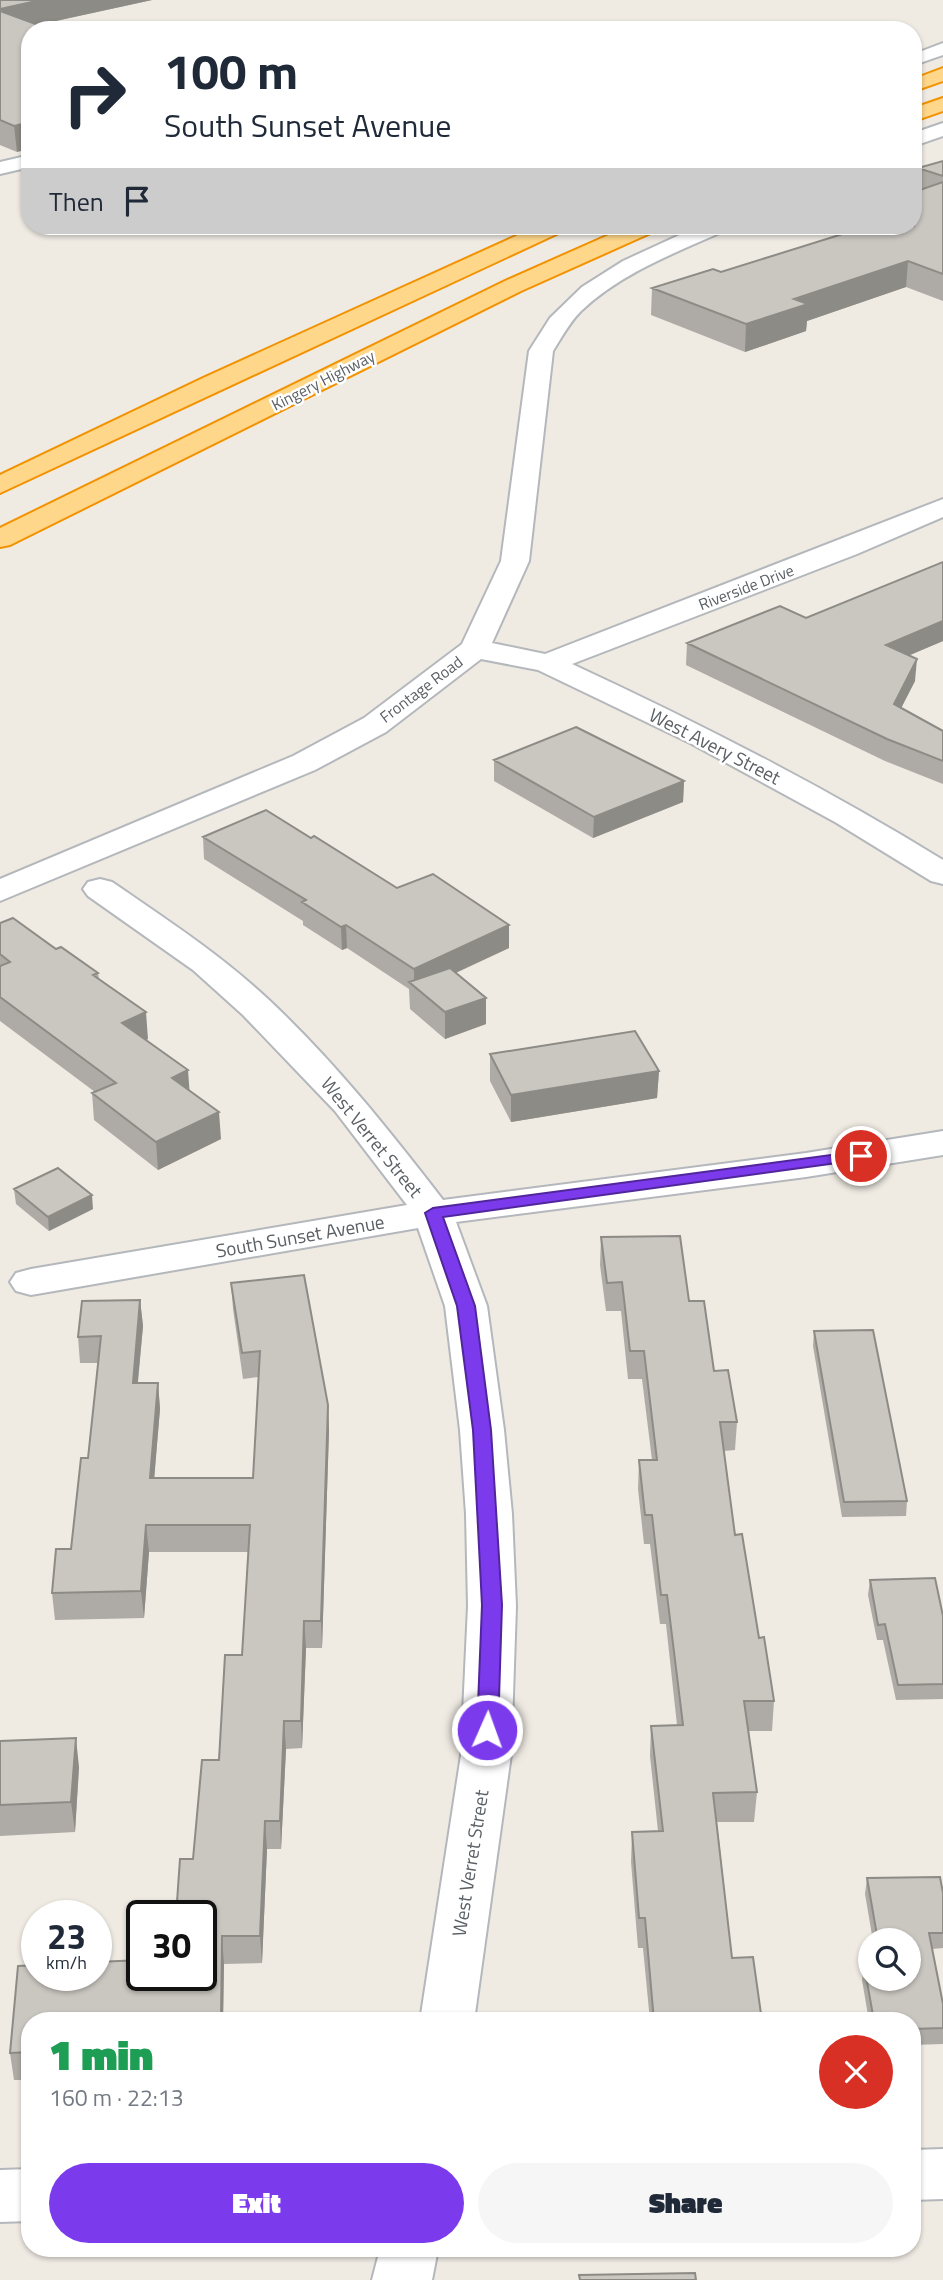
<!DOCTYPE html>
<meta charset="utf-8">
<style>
:root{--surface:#fff;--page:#f6f6f7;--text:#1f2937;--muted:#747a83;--accent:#7c3aed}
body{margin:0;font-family:"Titillium Web",sans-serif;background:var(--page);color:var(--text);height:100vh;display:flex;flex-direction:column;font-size:26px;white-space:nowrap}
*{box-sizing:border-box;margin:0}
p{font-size:23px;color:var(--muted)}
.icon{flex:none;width:38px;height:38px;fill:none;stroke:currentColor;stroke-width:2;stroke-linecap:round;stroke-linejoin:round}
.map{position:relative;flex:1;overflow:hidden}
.drawer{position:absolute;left:21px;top:2012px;width:900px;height:245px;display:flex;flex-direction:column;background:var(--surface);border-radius:28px;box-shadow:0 2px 5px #0004}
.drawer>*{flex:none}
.top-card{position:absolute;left:21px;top:21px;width:901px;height:214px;border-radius:28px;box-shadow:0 2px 5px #0004;background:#fff;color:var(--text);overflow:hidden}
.controls{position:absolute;left:858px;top:1928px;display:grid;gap:14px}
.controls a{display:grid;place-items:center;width:63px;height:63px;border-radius:50%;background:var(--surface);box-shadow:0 2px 5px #0004;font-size:35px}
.speed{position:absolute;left:21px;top:1900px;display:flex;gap:14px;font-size:35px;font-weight:700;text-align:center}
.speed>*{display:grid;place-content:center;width:91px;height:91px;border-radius:50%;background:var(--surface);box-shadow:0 2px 5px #0004;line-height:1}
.speed small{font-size:18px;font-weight:400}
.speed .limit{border:4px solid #111;border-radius:10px;background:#fff;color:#111}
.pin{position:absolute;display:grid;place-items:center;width:60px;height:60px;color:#fff;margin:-30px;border:4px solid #fff;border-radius:50%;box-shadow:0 2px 7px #0007}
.me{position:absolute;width:77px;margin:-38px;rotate:2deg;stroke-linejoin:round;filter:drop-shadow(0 0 5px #0008)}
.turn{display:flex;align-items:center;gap:24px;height:147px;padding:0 28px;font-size:32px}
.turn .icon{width:91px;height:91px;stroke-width:2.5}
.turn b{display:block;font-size:49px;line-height:60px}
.then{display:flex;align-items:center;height:66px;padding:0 28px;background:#0003;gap:14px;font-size:26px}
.round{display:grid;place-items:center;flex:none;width:74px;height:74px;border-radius:37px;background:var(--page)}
.overview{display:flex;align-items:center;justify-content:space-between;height:119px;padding:0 28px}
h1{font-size:42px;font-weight:800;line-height:52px;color:#1e9e55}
.cta{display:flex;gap:14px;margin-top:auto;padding:14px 28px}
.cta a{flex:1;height:80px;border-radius:42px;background:var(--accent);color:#fff;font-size:28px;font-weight:800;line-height:80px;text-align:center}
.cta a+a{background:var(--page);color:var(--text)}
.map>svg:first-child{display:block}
</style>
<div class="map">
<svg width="943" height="2280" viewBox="0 0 943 2280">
<rect width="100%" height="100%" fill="#efebe3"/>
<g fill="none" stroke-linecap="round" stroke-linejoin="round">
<!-- minor casing -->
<g stroke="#b4b7bb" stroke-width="4">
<path id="minor" d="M943 43V55L914 65V54Z
M943 123V136L914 146V133Z
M30 155V167L0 174V162Z
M699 226H727L724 231C675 253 621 273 581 311 569 323 562 337 553 351L529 561 492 643 545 654 943 499V517L857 554 572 664C699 723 823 786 943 860V884L931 881 835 822 690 743 538 670 481 659 386 732 315 770 0 901V879L293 756 364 718 462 644 501 561 529 351 550 318 582 287 623 261Z
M100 879 112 882C166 919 221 955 269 1000 334 1061 389 1130 443 1200L806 1153 943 1131V1155L806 1177 456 1222 487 1306 504 1430 512 1514 516 1606 511 1755 474 2021H420L461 1755 468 1606 466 1514 460 1430 445 1306 418 1228 31 1295 16 1291 10 1282 16 1273 31 1269 407 1205 335 1111 243 1015 193 970 88 896 83 889 88 882Z
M943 2149V2199L912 2200V2150Z
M30 2169V2221L0 2222V2170Z
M380 2249H438L432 2280H372Z"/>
</g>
<!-- highway casing -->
<g stroke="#f29200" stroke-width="4">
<path id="highway" d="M943 68V81L914 91V79Z
M943 98V111L914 121V108Z
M538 226H566L563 231 0 493V475L203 378Z
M629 226H658L655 231 521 291 10 545 0 547V528L505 281Z"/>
</g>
<!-- minor -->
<use href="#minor" fill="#fff" fill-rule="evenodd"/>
<!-- highway -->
<use href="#highway" fill="#ffd78a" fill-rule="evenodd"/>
</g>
<!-- wall -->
<path fill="#aeaaa5" d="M0 0H152L38 25 17 152 0 145Z
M943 161V301L906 287 807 321 806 331 745 352 651 315 652 288 914 226 918 168Z
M943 562V641L910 655 915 681 901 708 943 731V784L885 761 686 665 687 643 806 618Z
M494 760 684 781 683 802 593 838 494 781Z
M203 837 397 888 509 948 456 973 486 1024 445 1039 410 1009 409 989 347 948 342 950 303 925V921L204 859Z
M0 923 56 949 98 973 99 979 148 1039 146 1040 190 1091 221 1139 158 1170 94 1120 92 1093 95 1092 0 1021Z
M490 1054 659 1071 657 1098 511 1122 490 1081Z
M14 1189 93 1209 49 1231 16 1204Z
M601 1237 689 1301 714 1371 737 1422 735 1450 724 1451 735 1535 774 1701 772 1731H748L757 1792 754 1822H717L732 1958 762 2021H650L643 1948H638L631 1862 632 1832 658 1831 650 1756 651 1726 677 1725 666 1624H660L650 1544H644L638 1489 639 1460H652L642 1379H628L621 1311H606L600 1265Z
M304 1275 328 1405 329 1431 322 1648H306L302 1748 286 1749 281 1849H267L262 1963 224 1964 223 2021H30V2080H14L10 2053 18 1966 37 1965V1976H96V1962L142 1960V1976H201V1916H176L180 1859H193L202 1760H219L225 1655H242L248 1552H149L144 1618 55 1620 52 1593 56 1549H71L81 1458H88L99 1363H80L78 1337 82 1301 140 1300 143 1326 138 1383H158L160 1409 154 1478H253L258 1377 243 1379 233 1309 231 1283Z
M814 1331 907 1501 906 1516 842 1517 813 1346Z
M870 1580 943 1616V1699L896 1700 883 1640H877L868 1595Z
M0 1741 79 1767 75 1832 0 1836Z
M867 1878 943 1893V1948L932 1949 943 2028V2044L912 2045V2021H869L862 1980 864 1965 870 1979 908 1941H873L865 1894Z"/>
<!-- shaded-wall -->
<path fill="#8d8b86" d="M41 0H152L0 33V9Z
M30 122V149L17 152 14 126Z
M908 261 906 287 807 321 806 331 745 352 746 324 794 299Z
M943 621V641L884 666 886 645Z
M917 659 915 681 892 726 894 704Z
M684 781 683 802 593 838 594 817Z
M346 925 347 948 342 950 341 927Z
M509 925V948L418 990 414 987V969Z
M486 998V1024L445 1039V1012Z
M146 1012 148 1039 125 1050 122 1023Z
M188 1070 190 1097 172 1078Z
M659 1071 657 1098 511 1122V1095Z
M219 1112 221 1139 158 1170 156 1142Z
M92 1195 93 1209 49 1231 48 1217Z
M140 1300 143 1326 135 1409 133 1383Z
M158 1383 160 1409 152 1505 150 1478Z
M328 1405 329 1431 322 1648 321 1621Z
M146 1525 149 1552 144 1618 141 1591Z
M304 1621 306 1648 302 1748 301 1721Z
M284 1721 286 1749 281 1849 280 1821Z
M76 1738 79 1767 75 1832 71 1802Z
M265 1821 267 1849 262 1963 260 1936Z
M222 1936 224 1964 223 2021H221Z"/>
<!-- building -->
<path fill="#cac6c0" stroke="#8d8b86" stroke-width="2" d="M0 0H41L0 9Z
M0 11 52 30H30V122L14 126 0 120Z
M943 161V176L918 168Z
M943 182V274L908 261 794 299 808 304 746 324 652 288 713 269 721 272 868 226H914V192Z
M943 562V621L886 645 917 659 894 704 943 731V761L887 739 687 643 780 606 806 618Z
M576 727 684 781 594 817 494 760Z
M266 810 311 838 314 836 397 888 433 874 509 925 414 969 346 925 341 927 302 902 306 900 203 837Z
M13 918 56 949 61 947 98 973 93 975 146 1012 122 1023 188 1070 172 1078 219 1112 156 1142 92 1093 116 1083 0 997V966L10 962 0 954V923Z
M450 968 486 998 445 1012 409 982Z
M635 1031 659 1071 511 1095 490 1054Z
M58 1168 92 1195 48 1217 14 1189Z
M680 1236 689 1301H704L714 1371 728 1370 737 1422H720L735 1535 742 1534 759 1638 764 1637 774 1701H744L757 1792 713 1793 732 1958 753 1957 762 2021H654L645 1918H639L632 1832 663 1831 651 1726 683 1725 667 1595H661L652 1515H645L639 1460H657L644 1351H630L622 1282 607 1283 601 1237Z
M304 1275 328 1405 321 1621H304L301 1721H284L280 1821H265L260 1936H222L221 2021H30V2052L10 2053 18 1966 37 1965V1976H96V1962L142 1960V1976H201V1916H176L180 1859H193L202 1760H219L225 1655H242L250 1525H146L141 1591 52 1593 56 1549H71L81 1458H88L101 1336 78 1337 82 1301 140 1300 133 1383H158L150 1478H253L260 1351 242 1353 231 1283Z
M873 1330 907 1501 844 1502 814 1331Z
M935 1578 943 1616V1684L898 1685 885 1624 878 1625 870 1580Z
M76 1738 71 1802 0 1805V1741Z
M940 1877 943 1893V1933H929L943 2004V2028L912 2029V2021H874L864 1965 870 1964V1979H908V1941H878L867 1878Z
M695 2273 696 2280H580L579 2275Z"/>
<!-- route -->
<path fill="#7c3aed" stroke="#51269a" stroke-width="2" d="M861 1151 869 1156 866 1159 443 1217 475 1306 491 1430 502 1605 498 1730 495 1735 487 1738 480 1735 477 1730 482 1605 473 1430 457 1306 425 1213 433 1208Z"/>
<g text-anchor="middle" stroke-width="5" stroke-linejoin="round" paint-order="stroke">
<!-- far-street labels -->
<g font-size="16" fill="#5b6065" stroke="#fff">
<text transform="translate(323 380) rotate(-27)" y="6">Kingery Highway</text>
<text transform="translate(746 587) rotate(-21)" y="6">Riverside Drive</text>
<text transform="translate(421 689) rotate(-37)" y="6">Frontage Road</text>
</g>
<!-- street labels -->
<g font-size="19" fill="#5b6065" stroke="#fff">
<text transform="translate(715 746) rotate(27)" y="7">West Avery Street</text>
<text transform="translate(372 1137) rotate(51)" y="7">West Verret Street</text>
<text transform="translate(300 1236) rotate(-10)" y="7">South Sunset Avenue</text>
<text transform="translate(470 1863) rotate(-81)" y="7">West Verret Street</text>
</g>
</g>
</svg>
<div class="controls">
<a><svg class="icon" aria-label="search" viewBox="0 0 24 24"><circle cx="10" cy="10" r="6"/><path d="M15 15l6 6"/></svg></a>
</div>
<div class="speed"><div>23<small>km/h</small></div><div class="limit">30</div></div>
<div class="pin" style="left:861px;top:1156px;background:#d93025"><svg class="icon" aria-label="arrive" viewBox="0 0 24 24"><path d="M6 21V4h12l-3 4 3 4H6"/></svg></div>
<svg class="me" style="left:487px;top:1730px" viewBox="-20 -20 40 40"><circle r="17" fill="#7c3aed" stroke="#fff" stroke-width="3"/><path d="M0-11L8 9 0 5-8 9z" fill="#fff"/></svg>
<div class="top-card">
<div class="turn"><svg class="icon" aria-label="right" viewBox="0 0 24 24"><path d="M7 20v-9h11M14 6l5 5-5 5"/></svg><div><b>100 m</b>South Sunset Avenue</div></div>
<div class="then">Then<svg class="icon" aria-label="arrive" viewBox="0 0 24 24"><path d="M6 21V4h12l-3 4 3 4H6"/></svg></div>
</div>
<section class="drawer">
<div class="overview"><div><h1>1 min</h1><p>160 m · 22:13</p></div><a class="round" style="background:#d93025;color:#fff"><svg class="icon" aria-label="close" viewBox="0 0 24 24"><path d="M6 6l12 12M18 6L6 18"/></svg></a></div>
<div class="cta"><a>Exit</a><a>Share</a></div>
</section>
</div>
